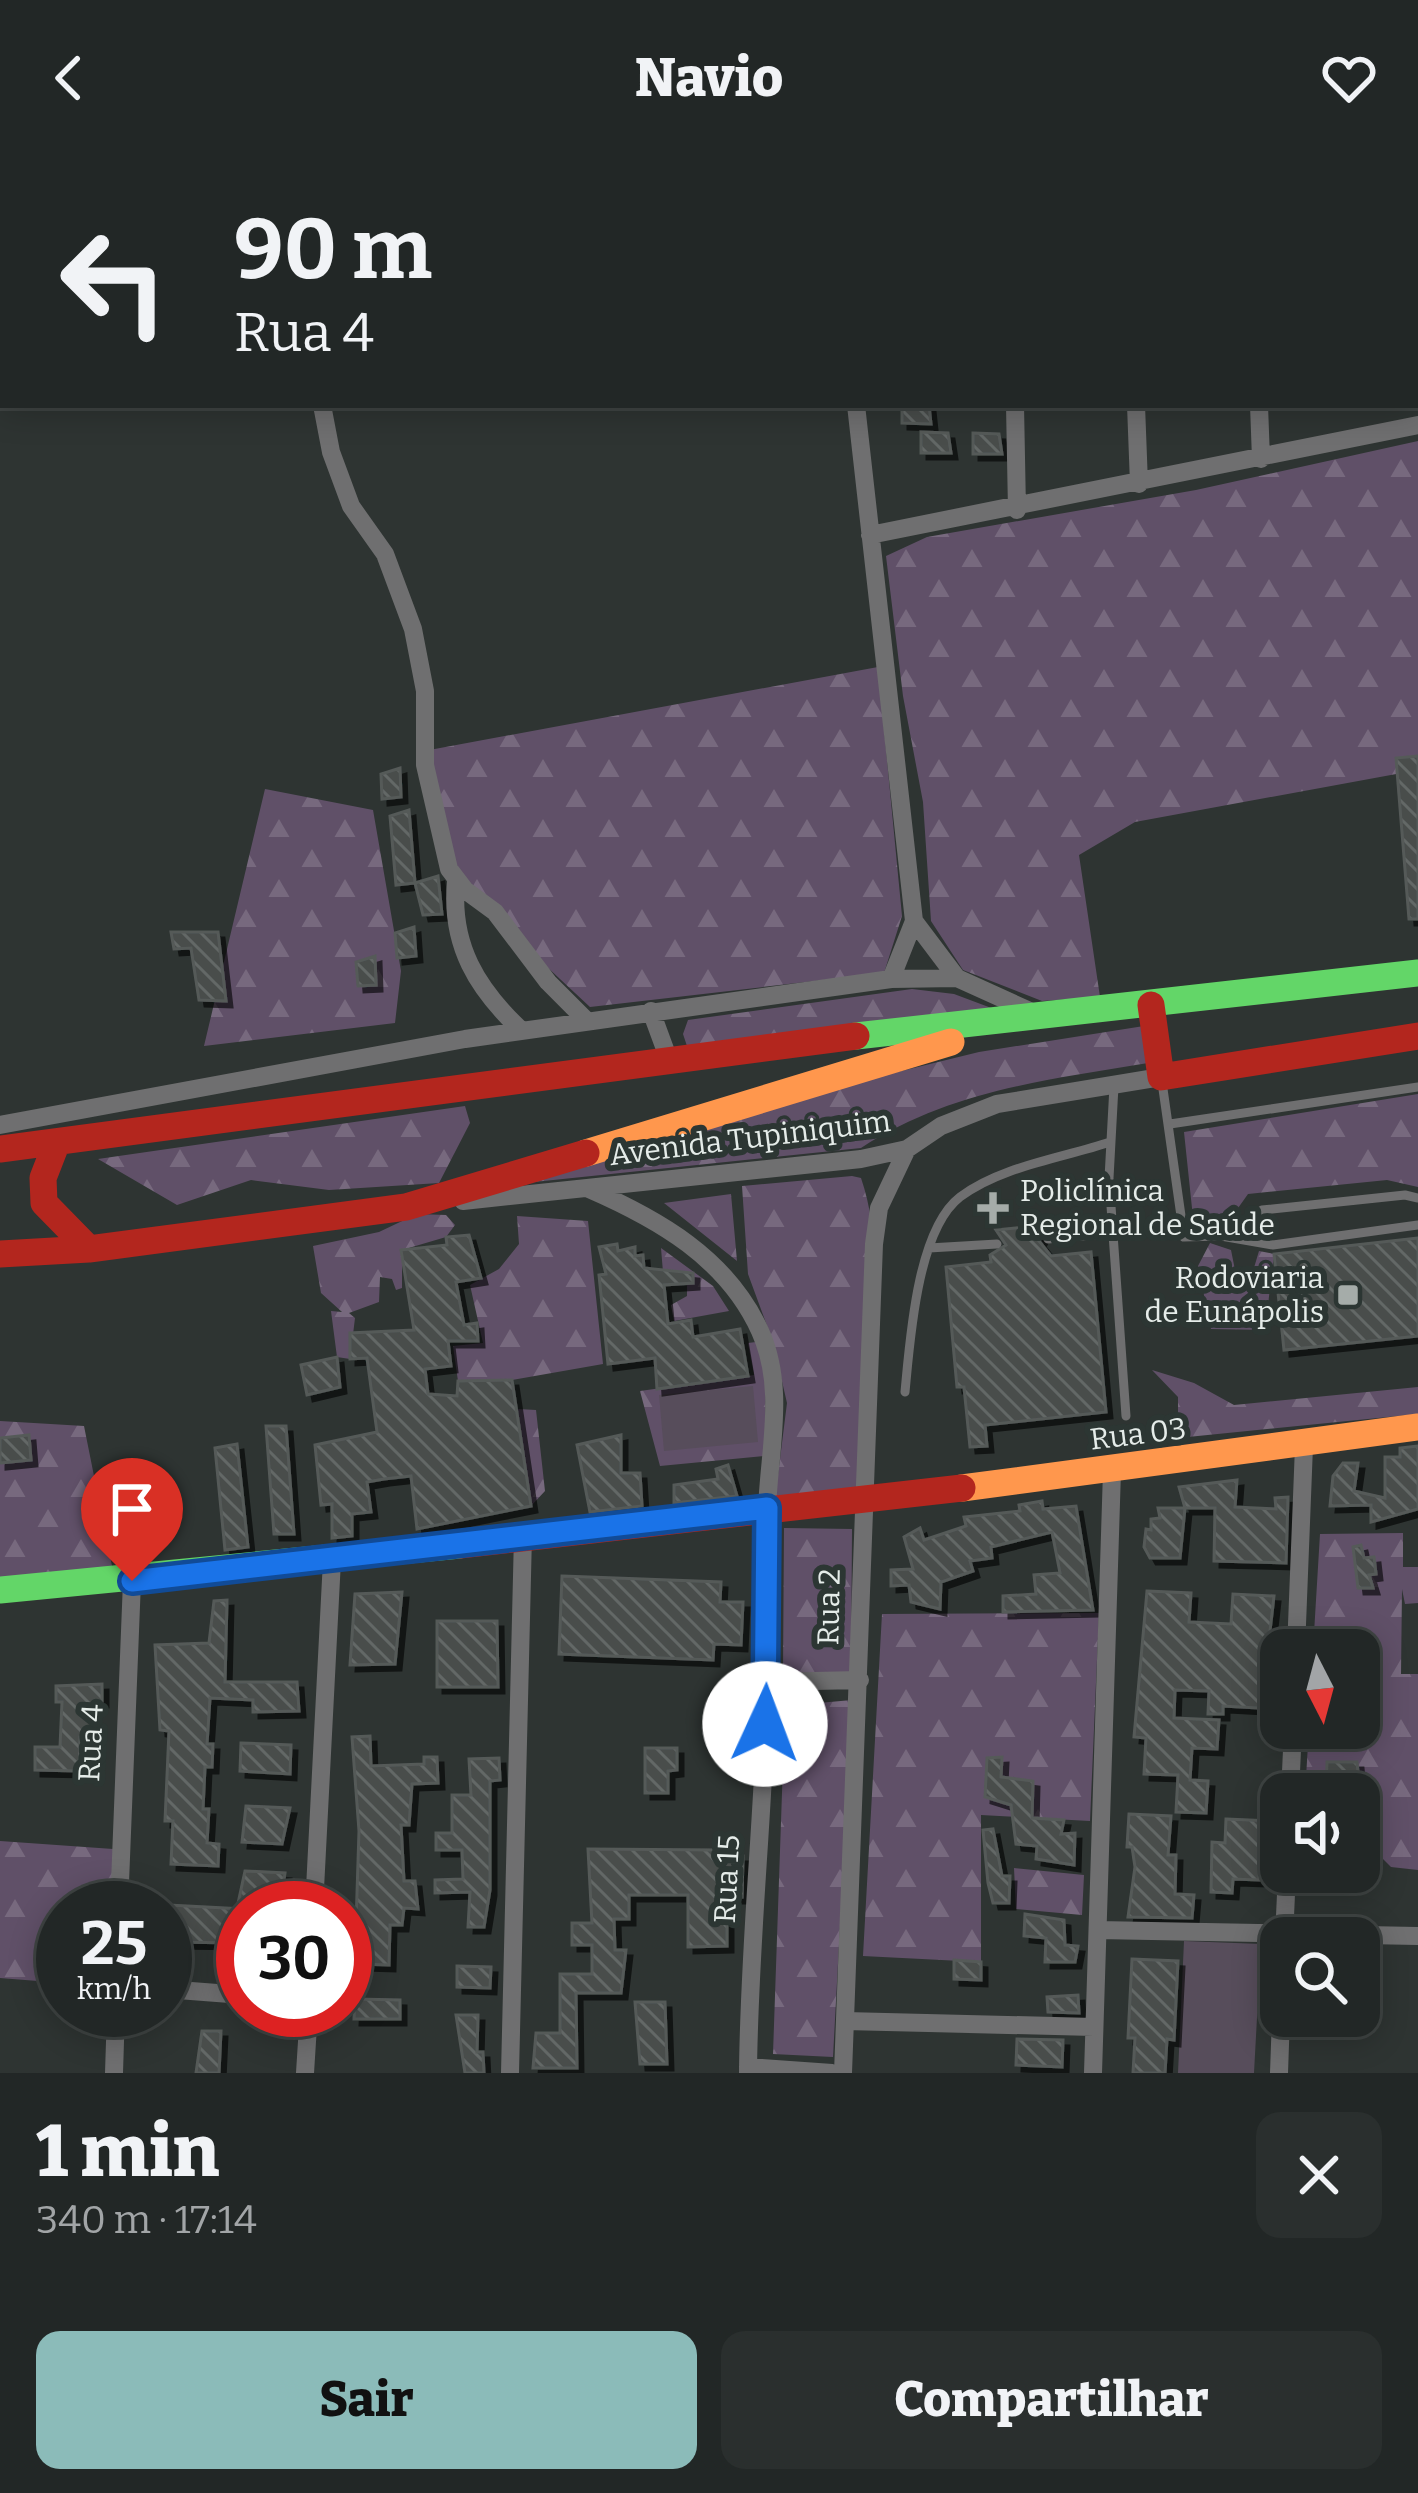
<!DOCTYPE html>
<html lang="pt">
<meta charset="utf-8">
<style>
:root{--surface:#222726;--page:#2a2f2e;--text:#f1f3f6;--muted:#a2a5a7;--line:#3f4443;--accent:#8bbbb9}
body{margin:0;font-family:Bitter,serif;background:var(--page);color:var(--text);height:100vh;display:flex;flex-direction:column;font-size:45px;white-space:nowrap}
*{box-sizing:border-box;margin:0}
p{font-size:39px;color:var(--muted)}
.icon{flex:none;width:66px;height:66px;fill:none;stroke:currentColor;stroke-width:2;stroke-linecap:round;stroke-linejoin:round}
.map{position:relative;height:1917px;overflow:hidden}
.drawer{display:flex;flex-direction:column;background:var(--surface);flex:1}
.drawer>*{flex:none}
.banner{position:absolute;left:0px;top:0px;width:1419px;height:252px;box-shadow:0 6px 30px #0003,0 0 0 3px var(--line);background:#222726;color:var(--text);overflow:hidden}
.needle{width:78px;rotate:174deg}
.controls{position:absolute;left:1260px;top:1473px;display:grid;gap:24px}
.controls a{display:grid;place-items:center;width:120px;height:120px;border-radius:24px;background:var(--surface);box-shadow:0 6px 30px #0003,0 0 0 3px var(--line);font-size:60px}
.speed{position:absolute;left:36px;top:1725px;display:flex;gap:24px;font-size:60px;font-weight:700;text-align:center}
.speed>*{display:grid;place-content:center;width:156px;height:156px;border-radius:50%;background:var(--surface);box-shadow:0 6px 30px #0003,0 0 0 3px var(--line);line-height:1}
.speed small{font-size:30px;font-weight:400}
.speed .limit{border:18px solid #d22;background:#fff;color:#111}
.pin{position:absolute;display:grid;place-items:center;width:102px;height:102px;color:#fff;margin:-123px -51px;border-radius:50% 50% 50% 0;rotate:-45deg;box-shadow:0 0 12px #0007}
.pin .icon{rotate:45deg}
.me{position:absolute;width:132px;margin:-66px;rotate:2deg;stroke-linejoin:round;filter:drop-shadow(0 0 9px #0008)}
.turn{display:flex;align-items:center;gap:42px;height:252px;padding:0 36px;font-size:54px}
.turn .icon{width:156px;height:156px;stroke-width:2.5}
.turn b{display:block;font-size:84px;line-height:102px}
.round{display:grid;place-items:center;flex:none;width:126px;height:126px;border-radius:24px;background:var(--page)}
.overview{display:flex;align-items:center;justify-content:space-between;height:204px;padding:0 36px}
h1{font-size:72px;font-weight:800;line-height:90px}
.primary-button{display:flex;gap:24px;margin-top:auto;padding:24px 36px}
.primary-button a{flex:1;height:138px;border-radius:24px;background:var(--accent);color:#111;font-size:48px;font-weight:800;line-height:138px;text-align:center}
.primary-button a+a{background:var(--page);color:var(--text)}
header{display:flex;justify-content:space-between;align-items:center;height:156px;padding:0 36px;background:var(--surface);font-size:54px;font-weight:800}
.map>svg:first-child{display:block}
</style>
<header><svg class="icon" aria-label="back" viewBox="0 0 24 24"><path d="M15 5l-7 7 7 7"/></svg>Navio<svg class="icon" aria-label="heart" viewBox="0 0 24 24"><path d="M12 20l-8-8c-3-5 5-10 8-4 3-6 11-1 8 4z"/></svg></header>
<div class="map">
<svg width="1418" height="1917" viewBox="0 0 1418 1917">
<defs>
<pattern id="forest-firs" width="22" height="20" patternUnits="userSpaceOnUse" patternTransform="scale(3)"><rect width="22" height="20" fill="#605068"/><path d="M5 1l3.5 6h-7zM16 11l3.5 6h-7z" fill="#77697e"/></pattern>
<pattern id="building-back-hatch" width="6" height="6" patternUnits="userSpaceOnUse" patternTransform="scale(3)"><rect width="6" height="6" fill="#494d4c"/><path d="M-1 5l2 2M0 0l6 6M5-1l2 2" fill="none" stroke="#636766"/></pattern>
<filter id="shadow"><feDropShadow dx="6" dy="6" stdDeviation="0" flood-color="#0009"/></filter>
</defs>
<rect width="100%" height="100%" fill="#2e3432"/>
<!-- forest -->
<path fill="url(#forest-firs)" d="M1418 285V614L1135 666 1079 699 1100 841 1042 845 963 814 931 765 923 646 903 540 886 400 927 381 1196 334Z
M878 511 902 760 884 817 590 851 456 726 424 595Z
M265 633 373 654 401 815 395 867 204 890Z
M912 833 954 838 1010 859 689 896 683 878 688 864Z
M1144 870 1148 907C1046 924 949 935 861 992L534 1026 877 921 979 896Z
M1418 938V1031L1387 1024 1248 1038 1226 1069 1194 1071 1184 976Z
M465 950 470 967 439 1027 329 1034 251 1024 177 1049 98 1003Z
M852 1020 861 1022C892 1111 864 1244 856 1338L775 1343 787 1247 773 1186 748 1118 742 1030Z
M731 1038 737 1105 664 1047Z
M417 1058 446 1059 455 1069 446 1081 402 1094V1132L396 1134 392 1123 380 1121 379 1146 349 1157 355 1162 350 1203 337 1201 331 1155 342 1156 321 1137 313 1090 379 1076Z
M517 1060 588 1065 603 1208 512 1224 458 1225 453 1190 483 1187 470 1129 499 1113 519 1088Z
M1210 1087 1231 1094 1235 1114 1248 1132 1259 1095 1274 1098 1265 1174 1211 1173 1198 1110Z
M661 1092 713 1130 729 1155 674 1165 671 1149 687 1140V1126L663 1116Z
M756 1186 766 1218 765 1300 660 1310 640 1235 754 1219 748 1187Z
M1152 1214 1194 1227 1234 1249 1418 1231V1258L1178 1282V1241Z
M518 1253 536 1254 545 1335 531 1350Z
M0 1265 84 1270 113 1415 0 1424Z
M784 1372 852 1373 851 1519 783 1516Z
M1403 1377V1411H1418V1447L1405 1448 1402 1433 1401 1518H1418V1714L1391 1711 1359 1679V1638H1305L1309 1572H1359V1494H1313L1320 1378Z
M1099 1457 1090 1665 981 1659V1806L863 1800 882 1458Z
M852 1544 833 1901 773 1898 785 1550Z
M0 1685 113 1693 112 1752H63V1827L0 1822Z
M1014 1712 1084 1719 1082 1759 1016 1753Z"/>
<!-- garden -->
<path fill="#574d5b" d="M753 1230 758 1286 664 1295 659 1239Z
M1184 1785 1261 1788 1254 1917H1178Z"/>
<!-- building -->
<path fill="url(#building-back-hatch)" stroke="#555a59" stroke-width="3" filter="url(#shadow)" d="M902 249H929L931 268 902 267Z
M921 276 948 277 951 297H921Z
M973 277 999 278 1002 298H973Z
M1418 600V763H1409L1396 602Z
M400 612 401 641 382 643 381 618Z
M409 654 415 727 396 729 390 660Z
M438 720 442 758 423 759 415 727Z
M414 771 416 800 397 802 395 777Z
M171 776H218L226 845 199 844 191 792 174 793Z
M375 800 376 829 358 830 356 806Z
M1047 1069 1039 1085 1051 1100 1091 1096 1106 1256 985 1269 987 1290 970 1291 964 1231H957L946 1111 991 1106 990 1099 1006 1089 996 1074Z
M469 1079 481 1122 456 1126 464 1169 477 1167 478 1185H448L451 1210 425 1213 428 1238 457 1240 458 1225 512 1224 531 1350 417 1373 411 1320 384 1323 367 1326 371 1356 352 1358V1380L332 1382V1348L321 1349 315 1289 377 1276 367 1202 350 1203V1177L414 1174 401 1094 447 1089 446 1081Z
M1418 1082V1180L1284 1194 1274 1098Z
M617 1088 618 1095 635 1091V1100L643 1099 644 1112 693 1117V1127L664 1129 668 1168 691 1164 693 1181 740 1173 748 1220 657 1233 655 1202 608 1208 599 1119 606 1118 599 1091Z
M337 1201 340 1231 307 1239 301 1209Z
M266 1270H286L294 1378H274Z
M29 1279 31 1304 0 1307V1282Z
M621 1279V1317H640L642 1350 590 1356 577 1289Z
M237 1288 248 1391 225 1394 215 1292Z
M1418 1290V1353L1371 1366V1349L1330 1350 1333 1320 1343 1307H1358L1354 1335 1385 1342V1301H1400V1292Z
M728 1309 737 1340 674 1347V1329L718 1323 716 1313Z
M1237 1324 1235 1351 1276 1353 1275 1342 1288 1341 1286 1407 1214 1405 1215 1352H1185L1179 1331Z
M1042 1345 1043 1353 1076 1350 1093 1454 1003 1456V1440L1036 1438 1034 1419 1060 1417 1052 1376 991 1391 992 1402 970 1405 973 1415 941 1426 940 1453 911 1446 909 1429 891 1430V1414L913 1413 904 1381 920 1372 924 1384 966 1370 964 1361 1020 1355 1019 1349Z
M1158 1352H1185L1180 1402H1150L1144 1391 1146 1373 1151 1374V1363L1160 1362Z
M1361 1389 1364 1402 1374 1401 1376 1418 1369 1419 1373 1432H1358L1353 1391Z
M562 1420 721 1426 720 1446H743L741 1489 714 1488 713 1504 559 1498Z
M1147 1435 1191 1437 1189 1466 1231 1468 1233 1438 1274 1440 1267 1501H1273L1276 1553 1223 1550V1558H1208L1209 1535 1175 1534 1174 1562 1219 1564 1217 1593 1192 1592 1190 1624 1208 1625 1206 1657 1176 1656 1178 1619 1144 1618 1146 1582 1134 1581Z
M402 1436 395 1508 350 1509 355 1438Z
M227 1444 225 1526H297L299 1555 253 1556V1544L210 1542 207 1588H213L212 1611H205L203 1653H209L207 1687 219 1688 218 1710 171 1708 173 1665H165L169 1575 160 1574 155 1489 209 1487 214 1445Z
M437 1465H497L498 1531H437Z
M102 1528V1545H95L93 1581H80L79 1615 35 1614V1591H60L62 1546H56V1530Z
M370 1580 371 1610 424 1608V1601H437L438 1627 412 1628 409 1669H401L404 1725H415L418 1753 404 1752 402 1769H390L389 1809 360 1808V1789H345V1768H356L359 1675 352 1581Z
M241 1587 291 1589 290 1618 240 1615Z
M645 1592H677V1614L668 1615V1637H645Z
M1002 1601 1001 1621 1033 1625 1032 1662 1064 1664 1061 1678 1075 1677 1074 1709 1036 1703 1037 1690 1016 1688 1011 1649 985 1641 987 1602Z
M499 1602 500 1624 490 1625V1734L484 1771H468L470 1736 435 1737V1724L463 1723 462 1694H436V1677H452V1639H471L469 1603Z
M1327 1606H1357L1360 1638 1326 1637Z
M246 1650 290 1652 282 1688 242 1686Z
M1129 1658 1171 1660 1168 1699H1176L1175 1738 1194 1739 1192 1762 1128 1761 1135 1711 1132 1691H1127Z
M1226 1663 1271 1665 1270 1683 1261 1682 1259 1724 1233 1723 1232 1737 1211 1736 1212 1686 1225 1687Z
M993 1673 1002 1720H1010L1009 1747H993L988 1727 983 1674Z
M588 1693 716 1694V1700H743L742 1741H727V1790L688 1791V1739H629V1763H614L615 1794H626L621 1837H576L577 1912H533L536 1877H560V1818H592V1789H572V1767H592Z
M245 1715 285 1717 280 1752H237Z
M168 1749 243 1753V1787L166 1786Z
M1025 1758 1064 1764 1065 1789 1078 1790 1075 1806H1045L1046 1782 1024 1780Z
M1132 1803 1178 1805 1174 1884 1167 1883 1165 1917H1133L1135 1882H1128Z
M954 1804 981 1806V1824L954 1823Z
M457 1810 491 1811 490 1832 457 1831Z
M1078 1839 1079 1857 1048 1856 1047 1841Z
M355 1843 400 1844V1863H354Z
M635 1846H665L667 1908H640Z
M456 1859H478L477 1896H483L484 1917H465Z
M202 1875H221L219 1917H196Z
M1017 1883 1063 1884 1062 1911 1016 1909Z"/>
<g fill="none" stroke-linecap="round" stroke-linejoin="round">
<!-- lane -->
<path stroke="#6f6f70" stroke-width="9" d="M1162 926 1184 1081 1221 1080 1262 1054 1405 1039 1418 1042
M1114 930 1109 1022 1126 1260
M1170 968 1418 931
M1221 1080 1273 1089 1418 1069
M1048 1083 1114 1077
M929 1092 997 1088
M905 1236C910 1184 917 1074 960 1041 1001 1010 1063 1002 1110 986"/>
<!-- street -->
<path stroke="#6f6f70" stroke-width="18" d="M282 0V3
M852 0V3
M1008 0V3
M1129 0V3
M1253 0V3
M1380 0 1381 3
M322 249 331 296 351 350 385 398 413 473 425 535V609L449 713 465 734 495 756 548 826 587 865
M856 249 914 765 957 822 1034 857
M1015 249 1017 354
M1136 249 1139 328
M1259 249 1261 303
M870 379 1418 269
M456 726C450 789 477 833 522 875
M891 823 914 765
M651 855 669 904
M0 969 465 883 891 823 957 822
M589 1033C658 1063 727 1102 760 1175 786 1232 769 1294 767 1354 765 1411 769 1469 767 1527 764 1657 749 1787 748 1917
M463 1045 861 1003 907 993 941 970 997 948 1161 921
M1296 1494 1304 1290
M768 1526 860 1524
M1290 1638 1293 1572
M119 1752 132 1425
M314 1752 332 1404
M1098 1774 1418 1780
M1284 1782 1287 1716
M165 1833 243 1839
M845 1865 1094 1871
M748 1911 832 1917
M114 1917 116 1854
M305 1917 309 1854
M510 1917 523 1379
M843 1917 874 1088 879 1052 907 993
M1093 1917 1112 1315
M1279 1917 1281 1860"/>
<!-- fast -->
<path stroke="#63d668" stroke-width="27" d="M856 880 1418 817
M0 1434 460 1389"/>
<!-- slow -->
<path stroke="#ff974d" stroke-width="27" d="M586 997 951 886
M962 1332 1418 1271"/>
<!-- jam -->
<path stroke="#b3261e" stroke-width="27" d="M1151 849 1161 921 1418 880
M57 986 43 1022 44 1047 89 1093
M0 993 856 880
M0 1098 89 1093 406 1051 586 997
M460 1389 962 1332"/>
</g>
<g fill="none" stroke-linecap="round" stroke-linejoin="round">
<!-- route casing -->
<g stroke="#114b97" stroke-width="30">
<path id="route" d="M132 1425 767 1352 765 1568"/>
</g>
<!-- route -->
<use href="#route" stroke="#1a73e8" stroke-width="21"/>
</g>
<!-- markers -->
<g fill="#a5aca9" stroke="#2c3633" stroke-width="4.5">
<path d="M987 1034h12v12h12v12h-12v12h-12v-12h-12v-12h12z"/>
<rect x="1336" y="1127" width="24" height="24" rx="6"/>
</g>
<g text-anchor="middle" stroke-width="12" stroke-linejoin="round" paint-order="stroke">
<!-- street labels -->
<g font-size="30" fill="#e5ece9" stroke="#2c3633">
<text transform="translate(750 982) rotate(-7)" y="10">Avenida Tupiniquim</text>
<text transform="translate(1138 1278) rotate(-7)" y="10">Rua 03</text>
<text transform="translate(829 1451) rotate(-89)" y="10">Rua 2</text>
<text transform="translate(91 1587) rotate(-87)" y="10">Rua 4</text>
<text transform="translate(727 1723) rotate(-87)" y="10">Rua 15</text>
</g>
<!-- poi labels -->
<g font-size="30" fill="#e5ece9" stroke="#2c3633" text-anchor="start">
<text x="1020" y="1045">Policlínica<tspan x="1020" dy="34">Regional de Saúde</tspan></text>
<text x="1324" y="1132" text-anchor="end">Rodoviaria<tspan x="1324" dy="34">de Eunápolis</tspan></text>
</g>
</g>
</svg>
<div class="controls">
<a><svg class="needle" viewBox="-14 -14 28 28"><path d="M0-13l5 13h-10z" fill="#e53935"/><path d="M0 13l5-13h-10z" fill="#a2a5a7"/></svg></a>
<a><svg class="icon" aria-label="sound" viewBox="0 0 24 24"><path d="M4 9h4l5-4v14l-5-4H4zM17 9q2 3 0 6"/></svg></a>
<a><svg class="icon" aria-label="search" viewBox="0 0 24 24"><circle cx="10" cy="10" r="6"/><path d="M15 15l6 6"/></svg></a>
</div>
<div class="speed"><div>25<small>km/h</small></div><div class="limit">30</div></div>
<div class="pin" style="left:132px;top:1425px;background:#d93025"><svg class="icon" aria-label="arrive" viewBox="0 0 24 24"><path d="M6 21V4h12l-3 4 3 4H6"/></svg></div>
<svg class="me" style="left:765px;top:1568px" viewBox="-20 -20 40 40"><circle r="19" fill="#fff"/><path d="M0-13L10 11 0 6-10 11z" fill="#1a73e8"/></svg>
<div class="banner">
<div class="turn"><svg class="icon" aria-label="left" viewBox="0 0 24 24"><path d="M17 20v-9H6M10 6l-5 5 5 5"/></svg><div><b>90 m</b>Rua 4</div></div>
</div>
</div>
<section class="drawer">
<div class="overview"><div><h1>1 min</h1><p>340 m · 17:14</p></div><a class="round"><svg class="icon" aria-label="close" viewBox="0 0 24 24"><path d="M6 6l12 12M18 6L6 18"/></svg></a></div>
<div class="primary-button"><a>Sair</a><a>Compartilhar</a></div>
</section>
